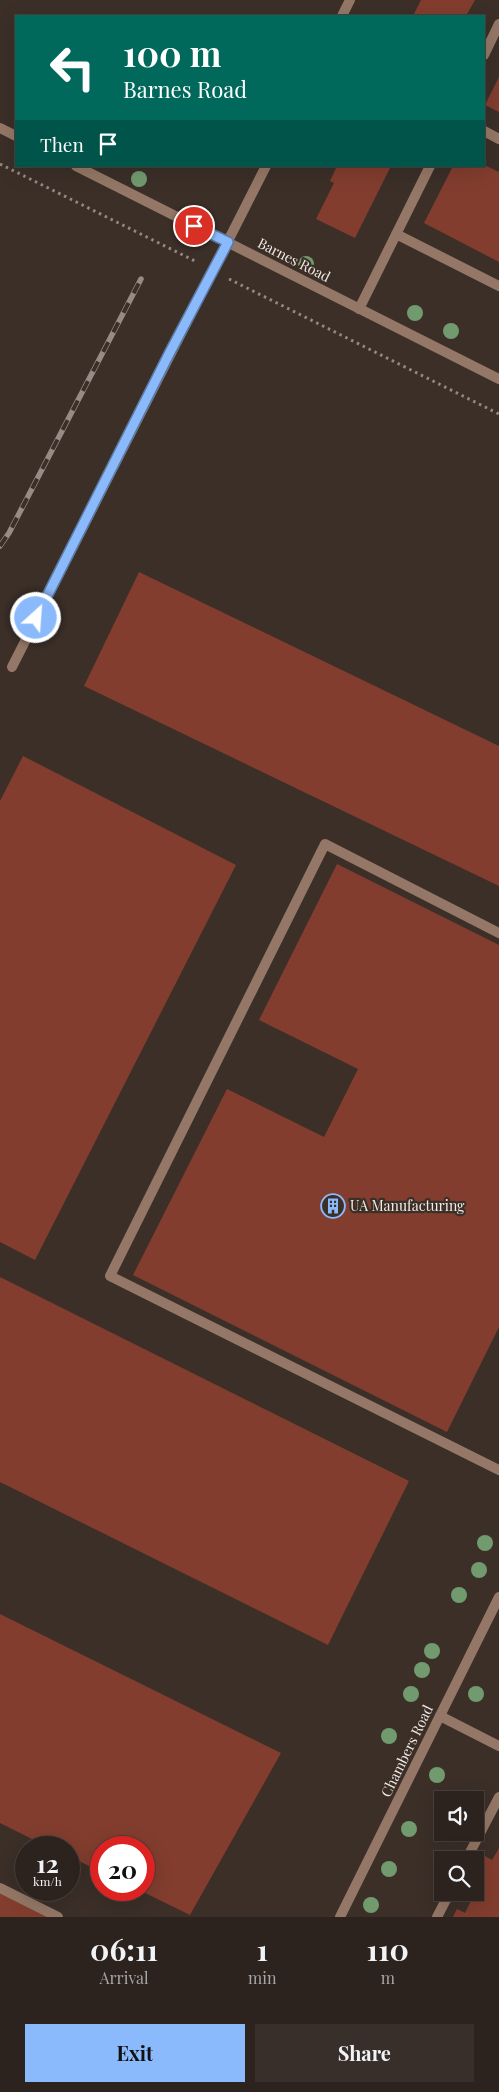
<!DOCTYPE html>
<style>
:root{--surface:#2c231e;--page:#382f2b;--text:#f1f3f6;--muted:#a6a4a4;--line:#48403c;--accent:#8bbafc}
body{margin:0;font-family:"Playfair Display",serif;background:var(--page);color:var(--text);height:100vh;display:flex;flex-direction:column;font-size:19px;white-space:nowrap}
*{box-sizing:border-box;margin:0}
p{font-size:16px;color:var(--muted)}
.icon{flex:none;width:28px;height:28px;fill:none;stroke:currentColor;stroke-width:2;stroke-linecap:round;stroke-linejoin:round}
.map{position:relative;height:1917px;overflow:hidden}
.panel{display:flex;flex-direction:column;background:var(--surface);flex:1}
.panel>*{flex:none}
.top-card{position:absolute;left:15px;top:15px;width:470px;height:152px;border-radius:0px;box-shadow:0 5px 20px #0002,0 0 0 1px var(--line);background:#00695c;color:#fff;overflow:hidden}
.fabs{position:absolute;left:434px;top:1791px;display:grid;gap:10px}
.fabs a{display:grid;place-items:center;width:50px;height:50px;border-radius:0px;background:var(--surface);box-shadow:0 5px 20px #0002,0 0 0 1px var(--line);font-size:25px}
.speed{position:absolute;left:15px;top:1836px;display:flex;gap:10px;font-size:25px;font-weight:700;text-align:center}
.speed>*{display:grid;place-content:center;width:65px;height:65px;border-radius:50%;background:var(--surface);box-shadow:0 5px 20px #0002,0 0 0 1px var(--line);line-height:1}
.speed small{font-size:12px;font-weight:400}
.speed .limit{border:8px solid #d22;background:#fff;color:#111}
.pin{position:absolute;display:grid;place-items:center;width:42px;height:42px;color:#fff;margin:-21px;border:2px solid #fff;border-radius:50%;box-shadow:0 1px 5px #0007}
.me{position:absolute;width:55px;margin:-28px;rotate:26deg;stroke-linejoin:round;filter:drop-shadow(0 0 4px #0008)}
.turn{display:flex;align-items:center;gap:18px;height:105px;padding:0 25px;font-size:22px}
.turn .icon{width:65px;height:65px;stroke-width:2.5}
.turn b{display:block;font-size:35px;line-height:42px}
.then{display:flex;align-items:center;height:48px;padding:0 25px;background:#0003;gap:10px;font-size:19px}
.eta{display:flex;justify-content:space-evenly;align-items:center;height:85px;text-align:center}
.eta b{font-size:30px;font-weight:700;line-height:35px}
.primary-button{display:flex;gap:10px;margin-top:auto;padding:10px 25px}
.primary-button a{flex:1;height:58px;border-radius:0px;background:var(--accent);color:#111;font-size:20px;font-weight:700;line-height:58px;text-align:center}
.primary-button a+a{background:var(--page);color:var(--text)}
.map>svg:first-child{display:block}
</style>
<div class="map">
<svg width="499" height="1917" viewBox="0 0 499 1917">
<rect width="100%" height="100%" fill="#3b2f28"/>
<!-- building -->
<path fill="#823d2e" d="M421 0H475L466 16H413Z
M499 77V112L485 105Z
M484 165 499 172V262L424 223 453 166Z
M337 166H391L355 238 316 219 334 183 330 181Z
M139 572 499 746V886L84 686Z
M23 756 236 865 35 1260 0 1242V801Z
M337 864 499 945V1327L447 1432 133 1275 227 1089 324 1137 358 1069 259 1020Z
M0 1277 409 1481 328 1645 0 1482Z
M0 1614 281 1753 190 1915 139 1890H144V1848H101V1872L69 1856V1848H50L0 1823Z
M499 1848V1917H453L457 1909 465 1913 479 1885 475 1883V1876L485 1856 492 1860Z
M0 1892 53 1917H0Z"/>
<g fill="none" stroke-linecap="round" stroke-linejoin="round">
<!-- path -->
<path stroke="#938982" stroke-width="3" stroke-dasharray="2.5 4" stroke-linecap="butt" d="M0 164 197 262
M229 279 499 414"/>
<!-- service -->
<path stroke="#947766" stroke-width="10" d="M342 16 350 0
M484 55 499 24
M484 131 499 139
M396 234 499 286
M359 309 430 166
M12 667 266 166
M499 933 325 844 110 1276 499 1470
M440 1716 499 1746
M466 1860 499 1797
M0 1888 58 1917
M437 1917 450 1892"/>
<!-- minor -->
<path stroke="#947766" stroke-width="10" d="M0 128 16 136
M76 166 499 379
M340 1917 499 1597"/>
<!-- rail casing -->
<g stroke="#968b85" stroke-width="5.5">
<path id="rail" d="M0 546 9 533 141 279"/>
</g>
<!-- rail -->
<use href="#rail" stroke="#3b2f28" stroke-width="4" stroke-dasharray="11" stroke-linecap="butt"/>
</g>
<!-- trees -->
<g fill="#719a6f">
<circle cx="139" cy="179" r="8"/>
<circle cx="306" cy="264" r="8"/>
<circle cx="415" cy="313" r="8"/>
<circle cx="451" cy="331" r="8"/>
<circle cx="485" cy="1543" r="8"/>
<circle cx="479" cy="1570" r="8"/>
<circle cx="459" cy="1595" r="8"/>
<circle cx="432" cy="1651" r="8"/>
<circle cx="422" cy="1670" r="8"/>
<circle cx="411" cy="1694" r="8"/>
<circle cx="476" cy="1694" r="8"/>
<circle cx="389" cy="1736" r="8"/>
<circle cx="437" cy="1775" r="8"/>
<circle cx="409" cy="1829" r="8"/>
<circle cx="389" cy="1869" r="8"/>
<circle cx="371" cy="1905" r="8"/>
</g>
<g fill="none" stroke-linecap="round" stroke-linejoin="round">
<!-- route casing -->
<g stroke="#5a79a4" stroke-width="12">
<path id="route" d="M36 618 169 354 228 242 194 226"/>
</g>
<!-- route -->
<use href="#route" stroke="#8bbafc" stroke-width="9"/>
</g>
<!-- icons -->
<defs>
<g id="building-ring" transform="scale(1.25)"><circle r="9.5" fill="#3b2f28" stroke="#8bbafc" stroke-width="1.5"/><path d="M-4-6H4V6H1V3H-1V6H-4ZM-2.5-4.3h1.7v1.8h-1.7ZM.8-4.3h1.7v1.8H.8ZM-2.5-1h1.7V.8h-1.7ZM.8-1h1.7V.8H.8Z" fill="#8bbafc"/></g>
</defs>
<g fill-rule="evenodd">
<use href="#building-ring" x="333" y="1206"/>
</g>
<g text-anchor="middle" stroke-width="4.5" stroke-linejoin="round" paint-order="stroke">
<!-- street labels -->
<g font-size="14" fill="#f3ebe6" stroke="#3b2f28">
<text transform="translate(294 260) rotate(27)" y="5">Barnes Road</text>
<text transform="translate(407 1751) rotate(-64)" y="5">Chambers Road</text>
</g>
<!-- poi labels -->
<g font-size="14" fill="#f3ebe6" stroke="#3b2f28" text-anchor="start">
<text x="350" y="1211">UA Manufacturing</text>
</g>
</g>
</svg>
<div class="fabs">
<a><svg class="icon" aria-label="sound" viewBox="0 0 24 24"><path d="M4 9h4l5-4v14l-5-4H4zM17 9q2 3 0 6"/></svg></a>
<a><svg class="icon" aria-label="search" viewBox="0 0 24 24"><circle cx="10" cy="10" r="6"/><path d="M15 15l6 6"/></svg></a>
</div>
<div class="speed"><div>12<small>km/h</small></div><div class="limit">20</div></div>
<div class="pin" style="left:194px;top:226px;background:#d93025"><svg class="icon" aria-label="arrive" viewBox="0 0 24 24"><path d="M6 21V4h12l-3 4 3 4H6"/></svg></div>
<svg class="me" style="left:36px;top:618px" viewBox="-20 -20 40 40"><circle r="17" fill="#8bbafc" stroke="#fff" stroke-width="3"/><path d="M0-11L8 9 0 5-8 9z" fill="#fff"/></svg>
<div class="top-card">
<div class="turn"><svg class="icon" aria-label="left" viewBox="0 0 24 24"><path d="M17 20v-9H6M10 6l-5 5 5 5"/></svg><div><b>100 m</b>Barnes Road</div></div>
<div class="then">Then<svg class="icon" aria-label="arrive" viewBox="0 0 24 24"><path d="M6 21V4h12l-3 4 3 4H6"/></svg></div>
</div>
</div>
<section class="panel">
<div class="eta">
<div><b>06:11</b><p>Arrival</p></div>
<div><b>1</b><p>min</p></div>
<div><b>110</b><p>m</p></div>
</div>
<div class="primary-button"><a>Exit</a><a>Share</a></div>
</section>
